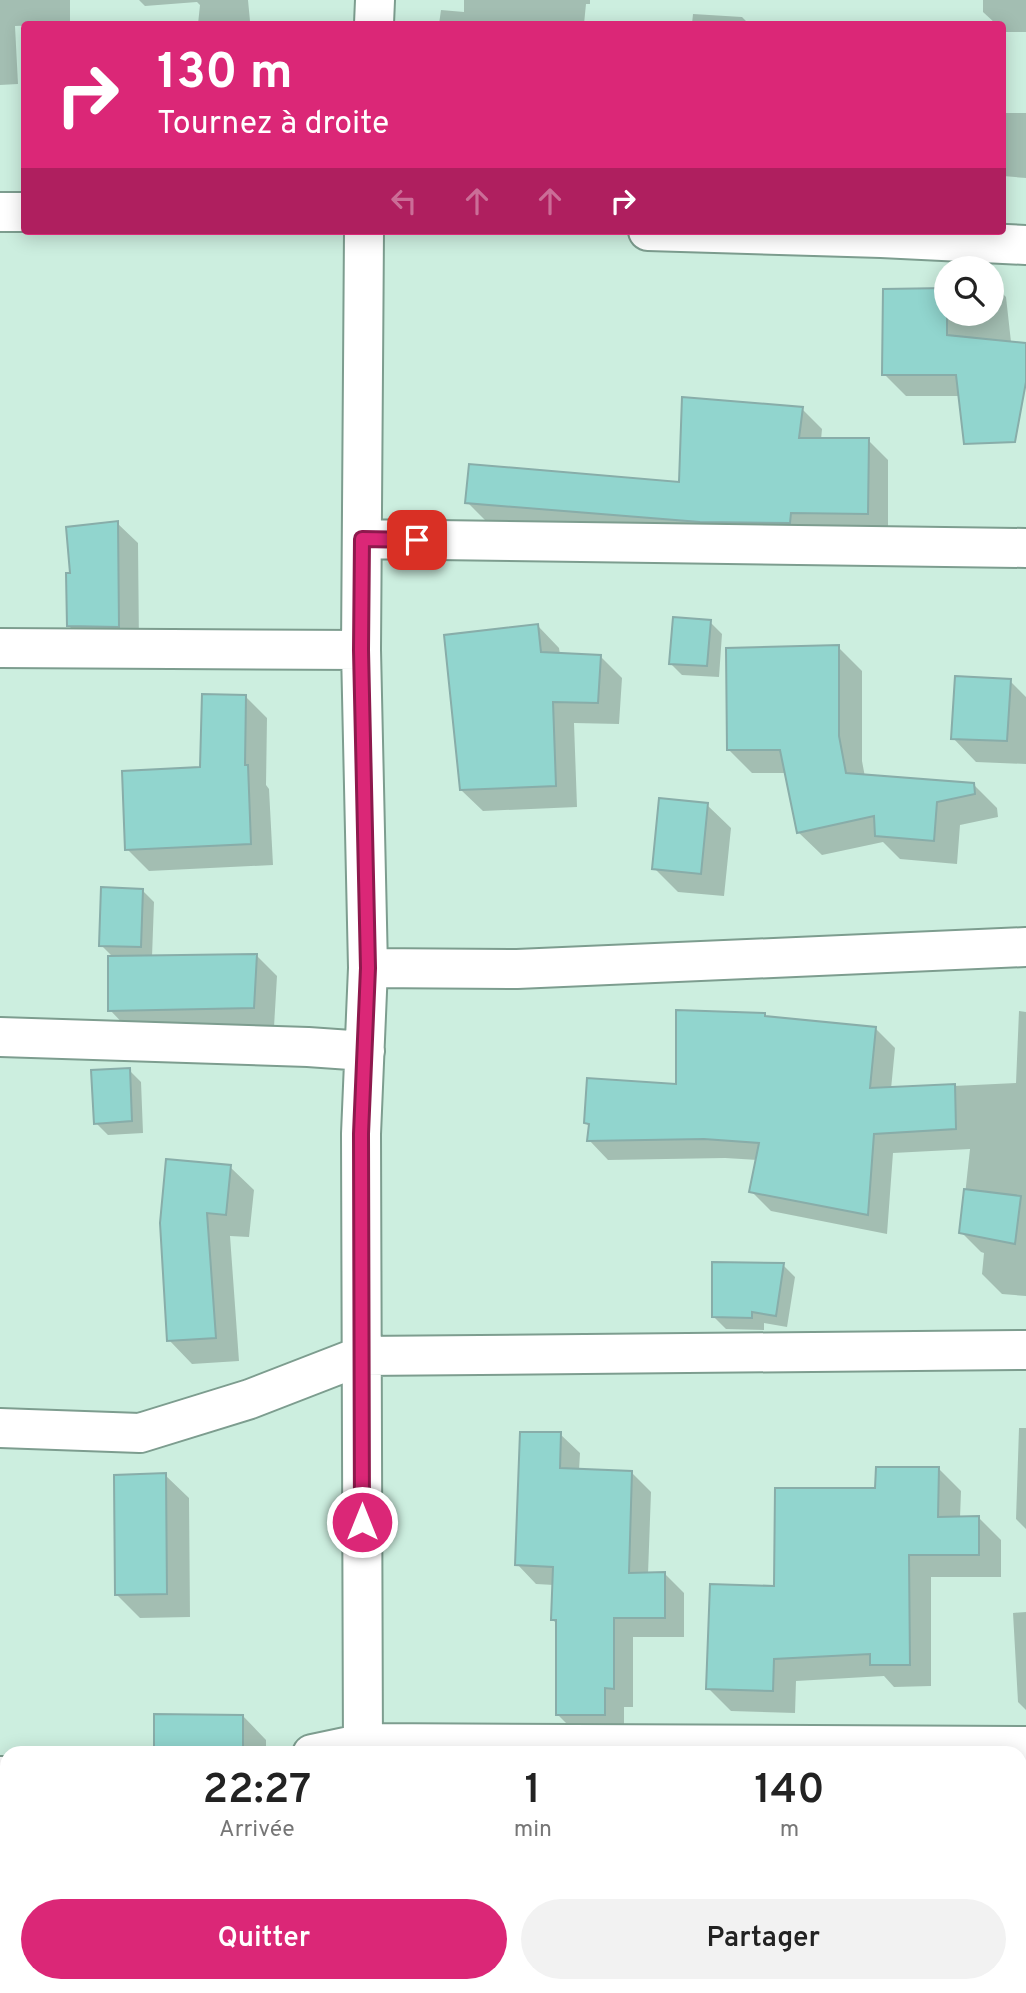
<!DOCTYPE html>
<html lang="fr">
<meta charset="utf-8">
<style>
:root{--surface:#fff;--page:#f2f2f2;--text:#222;--muted:#767676;--accent:#db2777}
body{margin:0;font-family:Overpass,sans-serif;background:var(--page);color:var(--text);height:100vh;display:flex;flex-direction:column;font-size:26px;white-space:nowrap}
*{box-sizing:border-box;margin:0}
p{font-size:23px;color:var(--muted)}
.icon{flex:none;width:38px;height:38px;fill:none;stroke:currentColor;stroke-width:2;stroke-linecap:round;stroke-linejoin:round}
.map{position:relative;flex:1;overflow:hidden}
.side{position:absolute;left:0px;top:1746px;width:1027px;height:247px;display:flex;flex-direction:column;background:var(--surface);border-radius:21px 21px 0 0;box-shadow:0 4px 18px #0003}
.side>*{flex:none}
.banner{position:absolute;left:21px;top:21px;width:985px;height:214px;border-radius:7px;box-shadow:0 4px 18px #0003;background:#db2777;color:#fff;overflow:hidden}
.fabs{position:absolute;left:934px;top:256px;display:grid;gap:14px}
.fabs a{display:grid;place-items:center;width:70px;height:70px;border-radius:50%;background:var(--surface);box-shadow:0 4px 18px #0003;font-size:35px}
.pin{position:absolute;display:grid;place-items:center;width:60px;height:60px;color:#fff;margin:-30px;border-radius:14px;box-shadow:0 4px 10px #0006}
.me{position:absolute;width:77px;margin:-38px;rotate:0deg;stroke-linejoin:round;filter:drop-shadow(0 0 5px #0008)}
.turn{display:flex;align-items:center;gap:24px;height:147px;padding:0 21px;font-size:32px}
.turn .icon{width:91px;height:91px;stroke-width:2.5}
.turn b{display:block;font-size:49px;line-height:60px}
.lanes{display:flex;align-items:center;height:66px;padding:0 21px;background:#0003;justify-content:center;gap:35px;direction:ltr}
.lanes .off{opacity:.35}
.eta{display:flex;justify-content:space-evenly;align-items:center;height:119px;text-align:center}
.eta b{font-size:42px;font-weight:600;line-height:49px}
.primary-button{display:flex;gap:14px;margin-top:auto;padding:14px 21px}
.primary-button a{flex:1;height:80px;border-radius:42px;background:var(--accent);color:#fff;font-size:28px;font-weight:600;line-height:80px;text-align:center}
.primary-button a+a{background:var(--page);color:var(--text)}
.map>svg:first-child{display:block}
</style>
<div class="map">
<svg width="1026" height="1993" viewBox="0 0 1026 1993">
<rect width="100%" height="100%" fill="#cceedf"/>
<!-- shadow -->
<path fill="#0003" d="M0 0H70V24L15 26 18 84 0 85Z
M139 0H248L250 21 269 24H198L200 5 197 2 145 6Z
M464 0H590V4H586L584 24H439L441 10 464 12Z
M983 0H1026V32H1003V24H996L983 12Z
M693 14 742 17 749 24H692Z
M1003 113H1026V178L1003 176Z
M992 283 1006 297 1017 396H906L884 374 947 313H992Z
M802 409 822 429 821 440H868L888 460V533L487 522 467 502 681 484Z
M117 523 138 543 139 646H89L69 626Z
M710 622 722 634 719 677 682 675 670 663Z
M538 626 559 648 560 655 600 656 622 678 619 724 574 723 577 807 483 811 461 790Z
M838 647 862 671V761L865 777 974 785 997 808 998 817 960 825 957 864 900 859 883 842 822 855 798 832 786 773H752L729 750Z
M1010 681 1026 697V764L976 762 953 738Z
M245 696 267 718 266 785 269 789 273 865 149 871 127 849 202 769Z
M707 805 731 828 724 896 678 892 654 868Z
M142 890 154 902 152 957 256 955 277 976 274 1027 130 1031 110 1010 114 958 101 945Z
M1019 1011 1026 1012V1296L1002 1294 982 1274 984 1253 981 1252 961 1232 970 1149 893 1153 887 1234 771 1211 751 1191 758 1160 725 1158 608 1160 589 1140 590 1127 586 1123 678 1086 764 1015 767 1018 875 1028 895 1048 891 1089 1016 1083Z
M129 1070 141 1082 143 1133 108 1135 96 1123Z
M230 1167 254 1190 249 1237 230 1236 239 1361 192 1364 169 1340 162 1223Z
M783 1265 795 1277 787 1327 764 1323V1330L726 1329 714 1317Z
M1019 1428H1026V1529L1016 1519Z
M560 1434 580 1453 579 1470 631 1472 651 1492 648 1574H665L684 1593V1637H633V1707H624V1734H577L558 1715V1625L552 1619 554 1585 536 1584 517 1564Z
M938 1468 961 1491 960 1518H979L1001 1540V1577H931V1686L894 1687 884 1676 796 1681 795 1713 731 1711 708 1688 776 1588 877 1489Z
M165 1475 189 1498 190 1617 140 1618 116 1594Z
M1026 1612V1710L1018 1702 1013 1613Z
M243 1716 266 1740V1754H156Z
M1020 1817H1026V1993L983 1986H1020Z
M0 1868 2 1870 6 1985H0Z
M558 1986H623L629 1993H557Z
M774 1986H862L868 1993H774Z"/>
<!-- building -->
<path fill="#91d5ce" stroke="#88ada9" stroke-width="2" d="M947 288V335L1026 343V382L1015 442 964 444 956 375H882L883 289Z
M682 397 803 407 799 438H869L868 514 791 513 790 523 700 522 465 503 469 464 679 482Z
M118 521 119 627 67 626 66 573H70L66 527Z
M673 617 711 620 707 666 669 664Z
M538 624 541 652 601 655 598 703 553 702 556 786 460 790 444 635Z
M839 645V736L846 773 974 783 975 794 937 802 934 841 875 836 874 816 797 833 780 750H727L726 648Z
M955 676 1011 679 1007 741 951 739Z
M202 694 246 695 245 765H248L251 844 125 850 122 771 200 767Z
M659 798 708 803 701 874 652 869Z
M101 887 143 889 141 947 99 946Z
M257 954 254 1008 108 1011V956Z
M676 1010 765 1013V1016L876 1027 870 1088 955 1084 956 1129 874 1134 868 1215 749 1192 759 1143 704 1139 587 1141 589 1124 584 1123 587 1078 676 1084Z
M130 1068 132 1121 94 1124 91 1070Z
M166 1159 231 1165 226 1215 207 1213 216 1338 167 1341 160 1223Z
M964 1189 1021 1196 1015 1244 959 1233Z
M712 1262 784 1263 776 1316 752 1312V1318L712 1317Z
M520 1432H561L560 1468 632 1471 629 1573 665 1572V1618H614V1689L605 1688V1715H556V1620H551L553 1567 515 1565Z
M876 1467H939L938 1517 979 1516V1555H909L910 1665H870V1654L774 1659 773 1691 706 1689 710 1584 774 1586 775 1488H875Z
M166 1473 167 1594 115 1595 114 1475Z
M154 1714 243 1715V1754H154Z"/>
<g fill="none" stroke-linecap="round" stroke-linejoin="round">
<!-- street casing -->
<g stroke="#7d9d8f" stroke-width="42">
<path id="street" d="M374 24 375 0
M362 539 1026 548
M0 648 361 650
M368 968 517 969 1026 947
M0 1037 308 1047 365 1051
M0 1428 140 1433 250 1399 361 1356 1026 1350
M312 1754 364 1743 1026 1746
M363 1754 361 1134 368 968 361 650 364 231
M0 1776H7
M349 1993V1986"/>
</g>
<!-- secondary casing -->
<g stroke="#7d9d8f" stroke-width="42">
<path id="secondary" d="M0 212H24
M648 231 881 238 1026 245"/>
</g>
<!-- street -->
<use href="#street" stroke="#fff" stroke-width="38"/>
<!-- secondary -->
<use href="#secondary" stroke="#fff" stroke-width="38"/>
</g>
<g fill="none" stroke-linecap="round" stroke-linejoin="round">
<!-- route casing -->
<g stroke="#8e194d" stroke-width="18">
<path id="route" d="M362 1522 361 1134 368 968 361 650 362 539 417 540"/>
</g>
<!-- route -->
<use href="#route" stroke="#db2777" stroke-width="12"/>
</g>
</svg>
<div class="fabs">
<a><svg class="icon" aria-label="search" viewBox="0 0 24 24"><circle cx="10" cy="10" r="6"/><path d="M15 15l6 6"/></svg></a>
</div>
<div class="pin" style="left:417px;top:540px;background:#d93025"><svg class="icon" aria-label="arrive" viewBox="0 0 24 24"><path d="M6 21V4h12l-3 4 3 4H6"/></svg></div>
<svg class="me" style="left:362px;top:1522px" viewBox="-20 -20 40 40"><circle r="17" fill="#db2777" stroke="#fff" stroke-width="3"/><path d="M0-11L8 9 0 5-8 9z" fill="#fff"/></svg>
<div class="banner">
<div class="turn"><svg class="icon" aria-label="right" viewBox="0 0 24 24"><path d="M7 20v-9h11M14 6l5 5-5 5"/></svg><div><b>130 m</b>Tournez à droite</div></div>
<div class="lanes"><svg class="icon off" aria-label="left" viewBox="0 0 24 24"><path d="M17 20v-9H6M10 6l-5 5 5 5"/></svg><svg class="icon off" aria-label="ahead" viewBox="0 0 24 24"><path d="M12 20V5M6 11l6-6 6 6"/></svg><svg class="icon off" aria-label="ahead" viewBox="0 0 24 24"><path d="M12 20V5M6 11l6-6 6 6"/></svg><svg class="icon" aria-label="right" viewBox="0 0 24 24"><path d="M7 20v-9h11M14 6l5 5-5 5"/></svg></div>
</div>
<section class="side">
<div class="eta">
<div><b>22:27</b><p>Arrivée</p></div>
<div><b>1</b><p>min</p></div>
<div><b>140</b><p>m</p></div>
</div>
<div class="primary-button"><a>Quitter</a><a>Partager</a></div>
</section>
</div>
